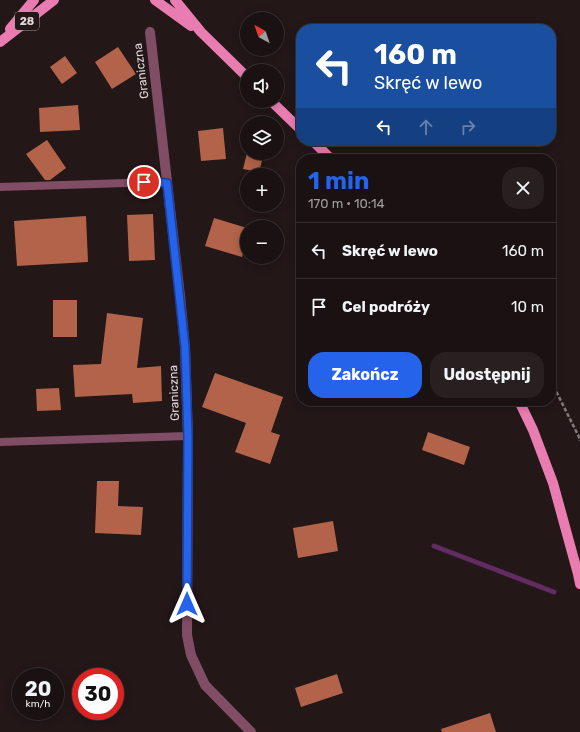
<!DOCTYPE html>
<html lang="pl">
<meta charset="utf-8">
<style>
:root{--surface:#1a1112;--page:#271f20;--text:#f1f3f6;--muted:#9f9d9f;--line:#383132;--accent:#2563eb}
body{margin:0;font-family:Rubik,sans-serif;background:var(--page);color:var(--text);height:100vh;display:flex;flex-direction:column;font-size:15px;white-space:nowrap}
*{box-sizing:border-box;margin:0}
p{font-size:13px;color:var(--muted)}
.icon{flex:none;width:22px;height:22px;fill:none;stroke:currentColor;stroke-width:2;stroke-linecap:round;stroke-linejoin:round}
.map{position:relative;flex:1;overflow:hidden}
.panel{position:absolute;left:296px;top:154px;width:260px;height:252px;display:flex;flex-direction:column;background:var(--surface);border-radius:16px;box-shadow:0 2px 10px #0003,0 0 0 1px var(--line)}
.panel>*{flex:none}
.guide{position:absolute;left:296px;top:24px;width:260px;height:122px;border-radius:16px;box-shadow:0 2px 10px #0003,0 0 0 1px var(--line);background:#1a4fa0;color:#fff;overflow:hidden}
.needle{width:26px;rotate:320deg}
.buttons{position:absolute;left:240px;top:12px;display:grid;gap:8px}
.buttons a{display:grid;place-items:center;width:44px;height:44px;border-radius:50%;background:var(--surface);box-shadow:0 2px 10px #0003,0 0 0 1px var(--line);font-size:20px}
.speed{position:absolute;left:12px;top:668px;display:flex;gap:8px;font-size:20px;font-weight:700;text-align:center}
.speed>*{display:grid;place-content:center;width:52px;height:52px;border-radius:50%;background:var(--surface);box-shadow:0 2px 10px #0003,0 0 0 1px var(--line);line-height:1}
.speed small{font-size:10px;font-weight:400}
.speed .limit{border:6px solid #d22;background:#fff;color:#111}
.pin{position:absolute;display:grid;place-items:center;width:34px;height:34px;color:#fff;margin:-17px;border:2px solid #fff;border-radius:50%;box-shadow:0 1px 4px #0007}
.me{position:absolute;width:44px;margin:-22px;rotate:0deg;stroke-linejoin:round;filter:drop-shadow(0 0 3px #0008)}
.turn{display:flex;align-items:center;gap:14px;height:84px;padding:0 12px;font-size:18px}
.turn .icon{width:52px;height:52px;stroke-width:2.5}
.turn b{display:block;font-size:28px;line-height:34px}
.lanes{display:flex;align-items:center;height:38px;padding:0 12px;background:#0003;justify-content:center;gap:20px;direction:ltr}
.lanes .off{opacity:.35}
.round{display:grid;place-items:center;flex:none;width:42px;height:42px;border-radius:16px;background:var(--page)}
.head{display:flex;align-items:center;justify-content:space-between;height:68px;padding:0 12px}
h1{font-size:24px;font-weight:700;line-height:30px;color:var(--accent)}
.action{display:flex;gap:8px;margin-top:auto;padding:8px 12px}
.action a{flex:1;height:46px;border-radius:16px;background:var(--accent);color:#fff;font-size:16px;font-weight:700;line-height:46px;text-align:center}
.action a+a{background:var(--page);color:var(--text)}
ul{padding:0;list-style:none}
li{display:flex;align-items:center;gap:12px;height:56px;padding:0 12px;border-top:1px solid var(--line)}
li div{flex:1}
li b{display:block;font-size:15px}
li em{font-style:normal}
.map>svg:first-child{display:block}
</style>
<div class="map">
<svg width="580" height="732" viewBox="0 0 580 732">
<rect width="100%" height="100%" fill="#231718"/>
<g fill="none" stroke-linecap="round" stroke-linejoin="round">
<!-- stream -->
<path stroke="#622b62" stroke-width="5" d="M434 546 554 592"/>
</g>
<!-- building -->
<path fill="#b3634a" d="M118 47 136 74 112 89 95 62Z
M65 56 77 73 62 84 50 67Z
M78 105 80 130 40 132 39 108Z
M223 128 226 159 201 161 198 131Z
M47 140 66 168 50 180H45L26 154Z
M247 153H264L259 172 243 169Z
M153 214 155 260 129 261 127 215Z
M86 216 88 262 17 266 14 221Z
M214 218 247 228V240L242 257 205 246Z
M53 300H77V337H53Z
M107 313 143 318 137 368 161 366 162 401 133 403 132 394 75 397 73 365 101 364Z
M215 373 283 397 271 432 280 435 270 464 235 452 246 423 202 407Z
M59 388 61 410 37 411 36 389Z
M428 432 470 447 464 465 422 450Z
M97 481H119L118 506 143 507 141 535 95 533Z
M333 521 338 551 298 558 293 528Z
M337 674 343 693 301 707 295 688Z
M490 713 496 732H442L441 729Z"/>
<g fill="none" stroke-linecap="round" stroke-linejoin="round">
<!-- path -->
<path stroke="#857a7b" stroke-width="2.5" stroke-dasharray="4 2" stroke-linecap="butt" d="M551 381 579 437 580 441"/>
<!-- lane -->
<path stroke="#814d65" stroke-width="8" d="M0 187 158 182 167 183
M0 442 188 436"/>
<!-- street -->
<path stroke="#814d65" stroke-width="10" d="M150 32 180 296 185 347 188 436 187 635 191 655 205 685 251 732"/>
<!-- primary -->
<path stroke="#e97db2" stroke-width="10" d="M155 0 191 26
M175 0 201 32 247 77
M10 29 34 0
M0 42 54 0
M271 101 301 130
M313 141 331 159
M519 401 533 430 553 483 578 574 580 584"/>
</g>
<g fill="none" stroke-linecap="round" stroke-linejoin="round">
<!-- route casing -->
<g stroke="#184099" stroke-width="10">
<path id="route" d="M144 182 167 183 185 347 188 436 187 604"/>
</g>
<!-- route -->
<use href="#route" stroke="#2563eb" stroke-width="7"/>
</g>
<g text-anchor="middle" stroke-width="4" stroke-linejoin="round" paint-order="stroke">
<!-- shield labels -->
<rect fill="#231718" stroke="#a79d9e" stroke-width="1" x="15" y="12" width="24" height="18" rx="3"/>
<g font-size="11" font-weight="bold" fill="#e0d7d8">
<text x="27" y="25">28</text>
</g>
<!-- street labels -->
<g font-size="12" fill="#e0d7d8" stroke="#231718">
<text transform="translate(141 71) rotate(-97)" y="4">Graniczna</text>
<text transform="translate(174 393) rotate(-92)" y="4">Graniczna</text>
</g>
</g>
</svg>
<div class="buttons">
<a><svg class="needle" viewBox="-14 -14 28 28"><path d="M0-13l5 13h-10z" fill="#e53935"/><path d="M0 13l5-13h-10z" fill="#9f9d9f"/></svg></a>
<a><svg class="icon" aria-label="sound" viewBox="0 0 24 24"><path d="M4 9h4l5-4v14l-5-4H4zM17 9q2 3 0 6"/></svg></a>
<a><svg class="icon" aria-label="layers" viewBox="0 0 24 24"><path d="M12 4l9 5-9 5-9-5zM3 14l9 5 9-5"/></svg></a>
<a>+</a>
<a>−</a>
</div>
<div class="speed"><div>20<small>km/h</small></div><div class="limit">30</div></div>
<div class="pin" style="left:144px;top:182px;background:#d93025"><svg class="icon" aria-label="arrive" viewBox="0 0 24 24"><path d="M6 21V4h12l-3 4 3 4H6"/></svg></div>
<svg class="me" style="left:187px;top:604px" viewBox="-20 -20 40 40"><path d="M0-17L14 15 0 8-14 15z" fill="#2563eb" stroke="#fff" stroke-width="4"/></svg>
<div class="guide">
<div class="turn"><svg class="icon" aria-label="left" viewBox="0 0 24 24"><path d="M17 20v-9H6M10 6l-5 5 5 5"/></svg><div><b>160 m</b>Skręć w lewo</div></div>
<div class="lanes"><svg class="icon" aria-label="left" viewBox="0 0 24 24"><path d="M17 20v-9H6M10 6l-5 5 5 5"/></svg><svg class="icon off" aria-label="ahead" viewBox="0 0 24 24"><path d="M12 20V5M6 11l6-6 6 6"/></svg><svg class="icon off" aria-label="right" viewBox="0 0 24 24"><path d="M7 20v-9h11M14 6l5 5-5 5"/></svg></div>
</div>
<section class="panel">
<div class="head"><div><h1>1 min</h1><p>170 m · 10:14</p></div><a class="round"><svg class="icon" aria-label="close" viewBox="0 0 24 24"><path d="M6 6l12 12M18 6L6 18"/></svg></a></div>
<ul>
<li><svg class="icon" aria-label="left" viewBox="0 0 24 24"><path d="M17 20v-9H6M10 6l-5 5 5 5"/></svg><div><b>Skręć w lewo</b></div><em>160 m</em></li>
<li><svg class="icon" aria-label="arrive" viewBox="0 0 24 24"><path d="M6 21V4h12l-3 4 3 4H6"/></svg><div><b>Cel podróży</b></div><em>10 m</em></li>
</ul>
<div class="action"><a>Zakończ</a><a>Udostępnij</a></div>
</section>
</div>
